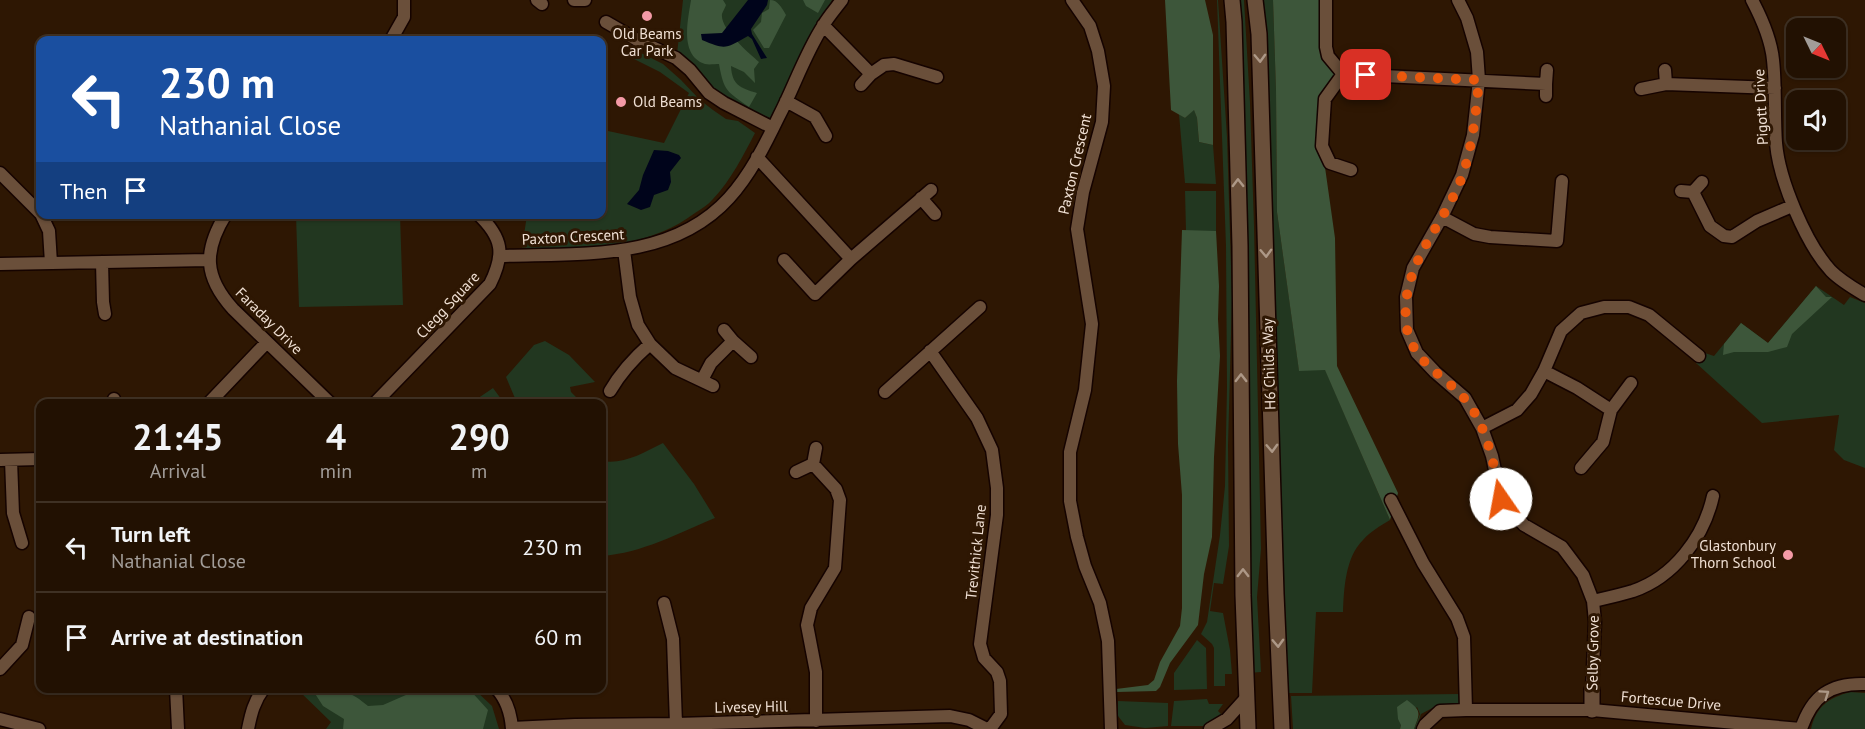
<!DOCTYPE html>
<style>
:root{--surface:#221102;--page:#2e1f11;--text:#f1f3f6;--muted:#a29d99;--line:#3f3124}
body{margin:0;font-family:"PT Sans",sans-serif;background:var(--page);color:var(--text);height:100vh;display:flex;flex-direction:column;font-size:22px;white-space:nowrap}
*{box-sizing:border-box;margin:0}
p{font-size:20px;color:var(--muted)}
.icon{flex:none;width:33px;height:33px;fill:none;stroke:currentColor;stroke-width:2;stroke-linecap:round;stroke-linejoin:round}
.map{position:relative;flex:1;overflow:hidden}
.panel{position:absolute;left:36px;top:399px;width:570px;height:294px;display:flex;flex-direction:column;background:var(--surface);border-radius:12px;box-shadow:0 2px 4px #0004,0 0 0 2px var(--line)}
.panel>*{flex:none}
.banner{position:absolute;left:36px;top:36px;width:570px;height:183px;border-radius:12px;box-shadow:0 2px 4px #0004,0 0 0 2px var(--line);background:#1a4fa0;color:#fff;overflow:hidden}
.needle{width:39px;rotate:133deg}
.fabs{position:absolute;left:1786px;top:18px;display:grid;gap:12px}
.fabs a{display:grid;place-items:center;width:60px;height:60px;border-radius:12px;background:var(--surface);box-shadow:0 2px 4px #0004,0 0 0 2px var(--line);font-size:30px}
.pin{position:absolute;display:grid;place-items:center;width:51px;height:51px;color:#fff;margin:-26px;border-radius:12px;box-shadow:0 3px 9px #0006}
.me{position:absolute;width:66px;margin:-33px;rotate:348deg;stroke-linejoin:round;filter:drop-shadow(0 0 4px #0008)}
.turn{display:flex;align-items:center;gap:21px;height:126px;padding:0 24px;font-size:27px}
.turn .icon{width:78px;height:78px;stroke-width:2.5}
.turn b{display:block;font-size:42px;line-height:51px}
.then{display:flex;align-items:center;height:57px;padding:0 24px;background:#0003;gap:12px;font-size:22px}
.eta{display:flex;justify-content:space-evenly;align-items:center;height:102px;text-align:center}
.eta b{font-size:36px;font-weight:700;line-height:42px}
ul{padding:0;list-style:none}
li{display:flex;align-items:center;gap:18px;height:90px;padding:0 24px;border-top:2px solid var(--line)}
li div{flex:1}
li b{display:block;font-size:22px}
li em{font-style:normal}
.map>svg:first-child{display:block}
</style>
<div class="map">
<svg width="1865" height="729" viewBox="0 0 1865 729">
<rect width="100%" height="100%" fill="#2e1703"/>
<!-- green -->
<path fill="#223720" d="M683 0H832L770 118 722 99 700 71 677 54Z
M1217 0H1218L1227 137 1232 298 1228 445 1229 546 1223 584 1214 583 1210 611 1223 613 1230 650 1232 674H1225V686H1214V648L1212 644 1201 634 1207 622 1220 535 1225 486 1227 387 1226 246Z
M1236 0H1244L1250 103 1254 226 1261 549 1257 597 1261 672 1248 673Z
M1257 0H1273L1276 91 1277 212 1299 370 1325 369 1390 520C1380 526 1370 532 1363 540 1345 558 1344 589 1343 612H1316L1312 693H1282Z
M633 49 663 64 681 80 700 100 713 110 726 119 738 121 755 133C743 156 731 180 713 199 708 205 701 209 695 213 646 250 580 250 522 248L527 215 602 214V135L604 136 608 131 664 143 689 93 660 72 632 58Z
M1194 109 1197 118 1199 142 1213 145 1216 184 1185 183 1179 114 1185 118Z
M1185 191H1216V231H1186Z
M296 215H400L403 305 299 307Z
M1816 286 1844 305 1850 297 1865 303V468L1844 460 1834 450 1839 415 1762 423 1696 363 1705 353 1714 356 1741 323 1768 343Z
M545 341 569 355 595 382 570 387 571 392 582 403H517L506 377 534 345Z
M493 388 504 403H471Z
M663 443 694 484 715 518C679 533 642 553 602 556V461C623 465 643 453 663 443Z
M1197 640 1206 648 1207 689 1174 690V673Z
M297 689H474L492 706 499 729H326L331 722Z
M1850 692 1865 693V729H1811C1816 706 1829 698 1850 692Z
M1460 694 1459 704H1440L1421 714 1416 729H1414L1420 714 1417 707 1401 725 1400 729H1293L1291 696Z
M1207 699 1209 704H1223L1218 711 1222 715 1203 726H1171L1174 701Z
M1118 701 1168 703V726L1145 728 1125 725 1118 716Z"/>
<!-- forest -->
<path fill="#3d563a" d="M691 0H723L726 5C725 8 723 11 722 14 720 29 749 53 759 62L754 69 755 83 744 72 731 66C732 85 740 88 757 93L749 107C727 91 724 92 719 64 715 64 709 65 705 64 679 55 688 20 691 0Z
M770 0C778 0 782 8 786 15L769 48H764L753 30 761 22 762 13 769 9Z
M803 0H825L818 13 806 6Z
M1165 0H1205L1213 35V145L1199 142 1197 118 1194 110 1185 118 1171 110Z
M1273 0H1320L1326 47 1343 74 1325 100 1322 146 1335 238 1337 366 1398 493 1390 520 1325 370 1299 371 1277 212 1276 91Z
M1182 230 1216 231 1219 286 1218 319 1220 356 1214 457 1212 537 1204 574 1198 625 1170 663 1160 687 1156 691 1117 692 1116 689 1148 685 1154 680 1160 662 1180 626 1182 608V495L1178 444 1177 381Z
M1816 286 1826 297H1832L1792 334 1787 347 1768 352H1734L1723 355 1724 344 1741 323 1768 343Z
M428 688 469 689 488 710 483 729H343L344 719 323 706 312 689C337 688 348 689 368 706L383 705 415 691Z
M1407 700C1422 711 1420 713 1414 729H1400L1401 725 1398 719 1397 707Z"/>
<!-- water -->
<path fill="#00041b" d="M748 0H768L767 5 751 29 752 34 767 58 761 59 752 39 748 36C725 49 726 50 702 40L701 34 722 33Z
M654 150 668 151 679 155 681 158 670 172 671 182 668 190 654 195 650 207 641 210 627 204 639 190 643 175Z"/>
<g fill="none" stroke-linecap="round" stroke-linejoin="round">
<!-- minor casing -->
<g stroke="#150300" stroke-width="15">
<path id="minor" d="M537 0 542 4
M574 0H585
M1072 0 1090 26 1098 51 1104 86 1102 122 1083 192 1077 229 1092 324 1085 390 1070 452V501L1077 537 1085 566 1100 603 1108 641 1111 729
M1326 0V47L1328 56 1343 74
M1458 0 1467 18 1477 52 1479 80 1473 135 1462 175 1442 217 1413 268 1406 297 1407 330 1417 353 1435 372 1465 398 1482 428 1492 456 1501 499 1524 525 1562 547 1583 575 1593 601 1595 622 1592 690
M1752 0C1762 19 1771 39 1773 60 1776 87 1774 115 1776 143 1779 180 1806 244 1831 271 1841 281 1853 288 1865 295
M606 22 639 41 676 58 690 70 709 93 724 103 773 128
M823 25 871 74 884 65 894 64 937 77
M391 40 404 17V0
M1665 70 1666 84
M1546 84 1547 70
M861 85 871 74
M1641 89 1666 84 1775 88
M786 101 815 117 826 136
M757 157 851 259
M1351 170 1330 163 1322 146 1325 99 1343 74 1546 84V96
M0 173 40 213
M1681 191 1693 192 1710 226 1724 236 1732 237 1757 221 1792 206
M1693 192 1702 182
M921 198 935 214
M41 214 49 231 51 263
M226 214C203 251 204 277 233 309L331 404
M1442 217 1474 234 1490 237 1557 241 1562 181
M624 250 630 297 638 325 650 344 675 368 713 386
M500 256C578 253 671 262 729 198 750 175 765 145 779 116 794 87 805 54 823 26 828 17 836 8 842 0
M784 260 815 294 851 259 931 190
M102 262 103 302 105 314
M0 264 208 260
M724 330 733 341
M930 351 977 418 992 450 997 488V515L980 644 984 658 997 672 1000 681 1001 714 990 729
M1544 371 1577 388 1611 410 1631 383
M702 380 711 363 733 341 751 357
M610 391C621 372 634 358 650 344
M885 392 980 307
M114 399V404
M208 404 267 342
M374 404 490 284C505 254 503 238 478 214
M1482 428 1517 410 1531 394 1544 371 1561 331 1581 313 1604 307H1629L1649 315 1699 356
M0 460 40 459
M11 460 13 513 22 543
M813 464 816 448
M1581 468 1603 442 1611 410
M796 472 813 464 836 489 840 500 835 568 811 608 807 625 816 672V721
M1391 500 1423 563 1457 618 1464 637 1466 710
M1593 601C1606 598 1620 595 1633 591 1674 577 1704 537 1713 496
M664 603 673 639 676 724
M0 669 22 645 29 617
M176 688 178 729
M496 688C507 700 511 713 512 729
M0 719 39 729
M512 728 575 725 676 724 950 716 969 720 987 729
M248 729C251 714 254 701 264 688
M1210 729 1227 719 1246 698
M1423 729 1425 725 1440 711 1466 710H1592L1801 729
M1801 729C1812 696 1830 683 1865 684"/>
</g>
<!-- tertiary casing -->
<g stroke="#150300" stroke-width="18">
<path id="tertiary" d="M1232 0 1234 22 1240 246 1243 595 1248 729
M1255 0 1259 34 1276 594 1282 729
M1592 690V710"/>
</g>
<!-- minor -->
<use href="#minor" stroke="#6a4f3a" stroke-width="12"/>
<!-- tertiary -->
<use href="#tertiary" stroke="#6a4f3a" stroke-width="15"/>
</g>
<!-- one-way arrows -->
<defs><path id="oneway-chevron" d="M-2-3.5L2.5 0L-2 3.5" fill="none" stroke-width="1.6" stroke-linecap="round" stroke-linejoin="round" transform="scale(1.5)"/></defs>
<g stroke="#ad9887">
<use href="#oneway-chevron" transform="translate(1260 58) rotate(88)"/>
<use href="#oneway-chevron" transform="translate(1238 183) rotate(-91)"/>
<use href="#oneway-chevron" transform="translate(1266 253) rotate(88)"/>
<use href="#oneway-chevron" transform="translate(1241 378) rotate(-90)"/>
<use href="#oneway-chevron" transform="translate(1272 448) rotate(88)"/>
<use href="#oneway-chevron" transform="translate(1243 573) rotate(-90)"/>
<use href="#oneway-chevron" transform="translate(1278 643) rotate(88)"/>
<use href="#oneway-chevron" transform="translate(1825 694) rotate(-35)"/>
</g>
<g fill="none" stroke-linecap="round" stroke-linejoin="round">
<!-- route -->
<path stroke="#ea580c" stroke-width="10" stroke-dasharray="0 18" d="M1366 75 1479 80C1476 112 1473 143 1463 174 1444 228 1397 266 1407 329 1413 362 1444 375 1464 398 1487 424 1494 466 1501 499"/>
</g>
<!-- markers -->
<g fill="#f49aa6" stroke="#2e1703" stroke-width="2">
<circle cx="647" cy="16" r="6"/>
<circle cx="621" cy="102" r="6"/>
<circle cx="1788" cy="555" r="6"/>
</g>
<g text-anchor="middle" stroke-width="6" stroke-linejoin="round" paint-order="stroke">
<!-- poi labels -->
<g font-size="15" fill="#f0e0d4" stroke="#2e1703">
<text x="647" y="39">Old Beams<tspan x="647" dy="17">Car Park</tspan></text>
<text x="633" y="107" text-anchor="start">Old Beams</text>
<text x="1776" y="551" text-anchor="end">Glastonbury<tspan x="1776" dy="17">Thorn School</tspan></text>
</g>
<!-- street labels -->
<g font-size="15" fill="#f0e0d4" stroke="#2e1703">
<text transform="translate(1761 107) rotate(-93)" y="5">Pigott Drive</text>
<text transform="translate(1075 164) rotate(-77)" y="5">Paxton Crescent</text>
<text transform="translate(573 237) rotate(-3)" y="5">Paxton Crescent</text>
<text transform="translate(448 305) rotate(-47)" y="5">Clegg Square</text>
<text transform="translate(269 321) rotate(45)" y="5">Faraday Drive</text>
<text transform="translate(1269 364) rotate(-92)" y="5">H6 Childs Way</text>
<text transform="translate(976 552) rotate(-84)" y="5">Trevithick Lane</text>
<text transform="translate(1593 653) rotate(-89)" y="5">Selby Grove</text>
<text transform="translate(1671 701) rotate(5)" y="5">Fortescue Drive</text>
<text transform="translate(751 707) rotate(-1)" y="5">Livesey Hill</text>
</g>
</g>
</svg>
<div class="fabs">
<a><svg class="needle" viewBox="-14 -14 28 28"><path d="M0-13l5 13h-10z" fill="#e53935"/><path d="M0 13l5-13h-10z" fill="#a29d99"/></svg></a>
<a><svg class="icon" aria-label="sound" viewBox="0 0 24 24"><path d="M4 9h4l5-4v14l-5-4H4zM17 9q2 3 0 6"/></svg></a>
</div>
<div class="pin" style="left:1366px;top:75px;background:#d93025"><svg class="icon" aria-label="arrive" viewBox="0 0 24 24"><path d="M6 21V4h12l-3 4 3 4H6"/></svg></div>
<svg class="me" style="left:1501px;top:499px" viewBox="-20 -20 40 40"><circle r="19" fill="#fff"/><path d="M0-13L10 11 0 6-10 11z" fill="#ea580c"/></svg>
<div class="banner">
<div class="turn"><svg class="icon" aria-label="left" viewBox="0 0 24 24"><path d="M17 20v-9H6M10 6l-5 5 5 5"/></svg><div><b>230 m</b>Nathanial Close</div></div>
<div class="then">Then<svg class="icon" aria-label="arrive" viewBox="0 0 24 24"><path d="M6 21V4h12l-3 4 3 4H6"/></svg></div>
</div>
<section class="panel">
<div class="eta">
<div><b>21:45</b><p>Arrival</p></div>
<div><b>4</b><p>min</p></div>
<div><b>290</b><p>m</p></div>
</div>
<ul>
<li><svg class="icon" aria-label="left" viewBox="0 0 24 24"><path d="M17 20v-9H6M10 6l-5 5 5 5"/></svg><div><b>Turn left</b><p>Nathanial Close</p></div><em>230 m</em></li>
<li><svg class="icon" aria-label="arrive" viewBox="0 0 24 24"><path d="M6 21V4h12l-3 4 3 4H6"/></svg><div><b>Arrive at destination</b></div><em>60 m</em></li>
</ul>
</section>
</div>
